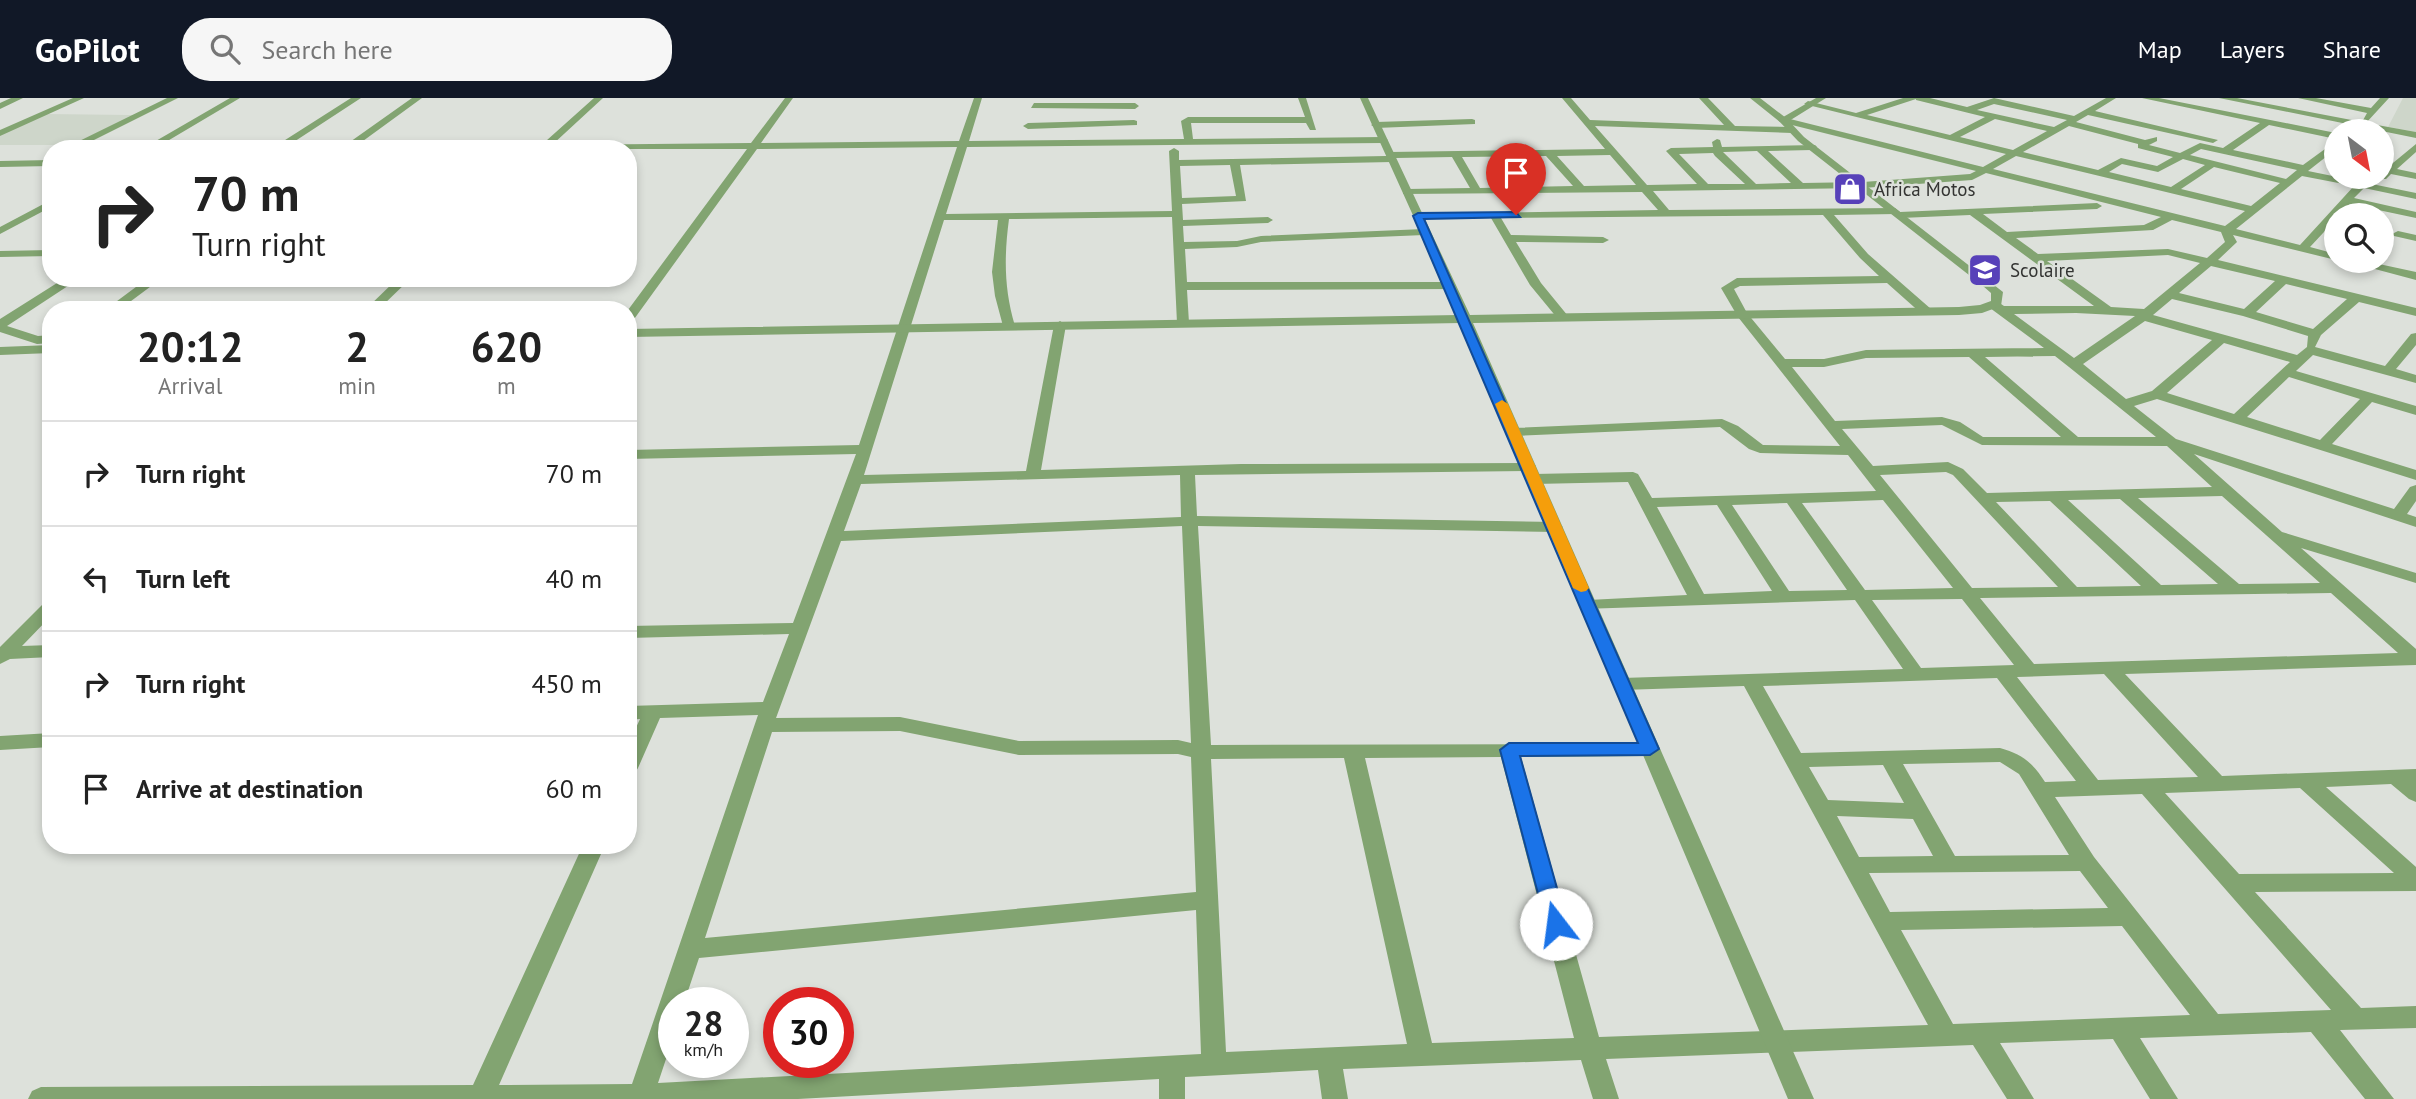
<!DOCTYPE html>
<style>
:root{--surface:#fff;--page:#f6f6f6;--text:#222;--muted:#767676;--line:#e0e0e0;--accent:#111827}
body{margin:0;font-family:"PT Sans",sans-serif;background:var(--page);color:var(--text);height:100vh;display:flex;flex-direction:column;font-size:26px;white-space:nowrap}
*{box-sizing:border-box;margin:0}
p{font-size:23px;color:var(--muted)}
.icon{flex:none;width:38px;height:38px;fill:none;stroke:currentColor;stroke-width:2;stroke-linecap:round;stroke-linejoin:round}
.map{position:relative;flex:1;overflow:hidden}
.panel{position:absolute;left:42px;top:203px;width:595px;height:553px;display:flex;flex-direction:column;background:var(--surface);border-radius:28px;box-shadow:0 4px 10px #0003}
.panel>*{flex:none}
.hud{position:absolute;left:42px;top:42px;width:595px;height:147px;border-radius:28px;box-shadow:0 4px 10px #0003;background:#fff;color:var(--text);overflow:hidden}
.needle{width:46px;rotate:148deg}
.buttons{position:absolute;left:2324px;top:21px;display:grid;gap:14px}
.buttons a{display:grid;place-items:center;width:70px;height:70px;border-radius:50%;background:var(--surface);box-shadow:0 4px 10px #0003;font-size:35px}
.speed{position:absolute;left:658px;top:889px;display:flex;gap:14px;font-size:35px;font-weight:700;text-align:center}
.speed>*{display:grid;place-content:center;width:91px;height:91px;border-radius:50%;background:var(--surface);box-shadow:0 4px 10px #0003;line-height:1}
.speed small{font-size:18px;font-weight:400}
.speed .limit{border:10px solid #d22;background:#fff;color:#111}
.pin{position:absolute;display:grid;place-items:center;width:60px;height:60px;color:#fff;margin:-72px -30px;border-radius:50% 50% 50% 0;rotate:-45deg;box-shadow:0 0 7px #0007}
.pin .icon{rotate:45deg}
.me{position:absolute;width:77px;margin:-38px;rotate:345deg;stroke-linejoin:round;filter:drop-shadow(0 0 5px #0008)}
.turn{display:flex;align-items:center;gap:24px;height:147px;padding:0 35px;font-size:32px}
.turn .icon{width:91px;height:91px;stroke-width:2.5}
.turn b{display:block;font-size:49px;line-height:60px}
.eta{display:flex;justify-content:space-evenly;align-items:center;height:119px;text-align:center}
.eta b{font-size:42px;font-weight:700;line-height:49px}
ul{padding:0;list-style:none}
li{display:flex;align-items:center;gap:21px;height:105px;padding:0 35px;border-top:2px solid var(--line)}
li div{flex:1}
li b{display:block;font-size:26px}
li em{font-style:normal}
header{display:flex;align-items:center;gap:42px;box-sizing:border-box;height:98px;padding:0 35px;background:var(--accent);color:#fff}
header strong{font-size:33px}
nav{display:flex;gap:38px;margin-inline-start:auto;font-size:24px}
.search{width:490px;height:63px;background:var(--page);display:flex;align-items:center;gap:18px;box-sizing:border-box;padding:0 24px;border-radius:28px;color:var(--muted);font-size:26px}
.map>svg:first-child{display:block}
</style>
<header>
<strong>GoPilot</strong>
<div class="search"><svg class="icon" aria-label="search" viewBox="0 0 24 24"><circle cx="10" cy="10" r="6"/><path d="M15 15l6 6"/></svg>Search here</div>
<nav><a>Map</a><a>Layers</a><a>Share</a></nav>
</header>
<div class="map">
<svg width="2416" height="1001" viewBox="0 0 2416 1001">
<rect width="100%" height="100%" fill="#dde1db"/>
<!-- built -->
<path fill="#ced6ca" d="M2403 0H2416V34L2388 29Z
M46 16 129 17H135L71 47H0V37Z"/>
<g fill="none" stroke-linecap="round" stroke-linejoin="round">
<!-- minor -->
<path fill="#82a471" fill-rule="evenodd" d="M11 0H23L0 11V5Z
M73 0H84L0 38V32Z
M167 0H178L76 51H63Z
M230 0H240L154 51H142Z
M351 0H361L283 51H271Z
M412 0H422L352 51H340Z
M594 0H603L552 47 751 45 785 0H793L761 45 959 43 974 0H982L969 43 1184 41 1181 23 1188 19H1305L1298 0H1306L1316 32H1310L1306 25H1191L1193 41 1383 39 1388 42 1383 45 967 49 946 116 1172 113 1169 53 1174 50 1179 53V62L1386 58 1390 54 1605 51 1562 0H1571L1590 22 1724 27 1699 0H1708L1735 28 1792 29 1797 32 1792 35 1595 28 1647 87 1697 86 1666 53 1671 50 1713 49 1712 44 1717 41 1720 42 1722 49 1815 47 1817 49 1812 52 1768 53 1803 85 1863 84 1970 76 1976 73 1780 24 1750 0H1760L1786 20 1983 69 2006 56 1804 6 1808 3 1856 15 1903 0H1930L1967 9 1994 0 2074 18 2106 0H2116L2095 13 2218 42 2213 45 2088 17 2076 24 2145 42 2157 39V43L2149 47 2180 55 2200 45 2223 50 2260 25 2142 0H2159L2336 35V41L2269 27 2233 52 2303 67 2336 43V51L2308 73 2416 95V101L2364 90 2354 100 2416 114V120L2350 106 2310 149 2336 156V162L2233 137 2237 144 2218 162 2416 210V218L2359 204 2321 237 2315 249 2385 268 2411 236 2416 235V247L2396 271 2416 277V285L2313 257 2296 273 2416 308V317L2372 304 2332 346 2416 372V382L2157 301 2134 308 2176 341 2394 411 2410 389 2416 387V403L2407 416 2416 419V429L2194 356 2282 434 2416 475V485L2301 450 2416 551V567L2125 576 2222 678 2416 671V704L2409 701 2391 686 2326 689 2416 769V793L2255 794 2361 910 2416 908V930L2340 932 2394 1001H2365L2311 934 2140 940 2178 1001H2150L2113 941 2000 945 2034 1001H2007L1973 947 1606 961 1619 1001H1593L1581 962 1343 971 1348 1001H1322L1318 972 1185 979V1001H1159V981L798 1001H28L32 993 41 989 473 987 583 747H605L499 987 632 986 758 617 660 620 638 670 635 675 628 677V647L640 621 628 622V608L763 604 789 536 628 540V528L793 525 856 356 628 361V352L859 347 957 49 757 51 632 224 628 225V212L747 51H537ZM1916 1V2L1985 19 1950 37 1867 17ZM1994 6 2067 22 2054 29 1977 12ZM1995 21 2047 33 2013 52 1960 39ZM2069 28 2138 46V50L2173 59 2157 68 2121 60 2098 72 2023 54ZM2201 51 2297 72 2286 81 2190 57ZM1757 53 1791 85 1756 86 1723 54ZM1713 55 1715 58 1745 86H1708L1679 56ZM1610 57 1636 87 1584 88 1557 58ZM1546 58 1573 88 1480 90 1462 59ZM2016 58 2245 113 2225 128 1993 71ZM1452 59 1470 90 1407 91 1403 92V96L1642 94 1658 112 1414 116 1413 118 1418 121 1491 120 1530 187 1558 221 1568 218 1541 185 1516 144 1603 145 1609 142 1603 139 1511 137 1501 120 1823 117 1860 160 1879 178 1737 180 1721 190 1738 219 1840 348 1763 347 1738 328 1722 321 1514 330 1507 334 1514 338 1720 329 1749 351 1760 355 1848 357 1876 393 1652 400 1638 376 1633 374 1534 376 1526 381 1534 386 1628 384 1687 497 1588 502 1582 503 1579 507 1582 511 1855 502 1903 571 1622 580 1613 586 1622 592 1744 588 1928 927 1599 939 1521 659 1650 658 1657 656 1660 651 1657 646 1211 647 1198 428 1555 434 1563 429 1555 424 1197 418 1195 377 1528 373 1533 371 1536 368 1533 365 1241 366 1041 372 1066 227 1060 223 1054 227 1026 373 864 377 944 122H998L992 174 995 198 1003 228 1009 232 1015 228C1004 191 1004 159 1009 121L1172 119 1177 225 1183 229 1189 225 1187 192 1454 191 1456 188 1450 184H1187L1185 151 1237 149 1261 144 1424 137 1430 134 1424 131 1261 138 1237 143 1184 144 1183 128 1268 125 1273 122 1268 119 1183 122 1182 106 1246 103 1240 67 1392 64 1396 60ZM2183 61 2205 67 2171 89 2109 74 2122 66 2158 74ZM1230 67 1236 98 1182 100 1180 68ZM2214 69 2280 85 2251 108 2181 91ZM1986 75 2161 119 2144 127 2007 134 1983 116 2097 111 2102 108 2097 105 1900 114 1895 110 1669 112 1653 93 1863 90 1972 82ZM2302 78 2354 88 2300 147 2236 131ZM1896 116 1901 120 1970 117 2094 208H2004L1998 204H1990V210L2044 250 1866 252 1824 261H1785L1747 215 1734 191 1740 188 1887 185 1923 217H1931V211L1868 156 1834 117ZM2172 122 2221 134 2225 144 2207 160 2168 151 2038 156 2016 140 2153 132ZM2168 157 2200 165 2144 211 2111 209 2047 163ZM2211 168 2275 183 2244 211 2179 195ZM2286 186 2347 201 2313 231 2256 214ZM2172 201 2243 218 2308 238 2307 249 2297 257 2153 217ZM2076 215 2135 218 2074 260 2014 216ZM2145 223 2212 242 2152 293 2126 301 2083 266ZM2224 245 2290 264 2234 316 2167 295ZM2055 258 2069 269 2156 339H2078L1985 259ZM1969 259 2061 339H1983L1960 324 1942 319 1835 323 1792 269H1824L1866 260ZM2289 279 2360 301 2320 342 2247 319ZM1942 327 1982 347 2167 348 2212 389 1987 395 1963 371 1948 364 1873 368 1842 331ZM1946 374 1953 377 2058 489 1972 490 1880 377ZM1180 377 1181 419 844 433 861 386ZM2222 398 2320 485 2239 486 2138 400ZM2120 401 2218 486 2161 487 2068 402ZM1883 402 1953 490 1865 492 1802 405ZM2050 403 2141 488 2077 489 1996 404ZM1787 405 1847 492 1789 493 1732 407ZM1717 407 1772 493 1704 496 1657 409ZM1182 428 1191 645 1178 642 1019 643 900 619 776 620 841 443ZM2331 495 2398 555 2034 566 1980 500ZM1962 501 2014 567 1921 570 1872 502ZM2104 576 2198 679 2098 682 2017 579ZM1997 580 2076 683 2045 684C2033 665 2022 656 2000 650L1801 655 1763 588ZM900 633 1019 657 1178 656 1191 659 1196 794 705 840 772 634ZM1501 659 1574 940 1432 945 1365 660ZM1344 660 1407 946 1226 954 1211 661ZM2000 664 2019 676 2069 757 1955 758 1903 666ZM1883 667 1904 705 1828 702 1809 669ZM2300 690 2394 775 2239 776 2165 695ZM2142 696 2331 912 2218 916 2094 759 2055 699ZM1837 718 1913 721 1933 758 1859 759ZM2080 773 2108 810 1890 814 1869 775ZM1196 812 1201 956 658 985 674 937V905H684L699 860ZM2122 828 2190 917 1953 926 1901 832Z
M2219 0H2237L2362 24 2367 15 2298 0H2316L2371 10 2380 0H2389L2366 25 2416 34V40Z
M1034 5H1135L1139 8 1135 11 1031 10Z
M1472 21 1475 22V26L1376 30 1371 27 1376 24Z
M1134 22 1137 23V27L1028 31 1023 28 1028 25Z
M2416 46V54L2397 71 2416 75V81L2391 76 2386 81H2378L2377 79H2382V74Z
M51 62V68L0 69V63Z
M51 102V109L0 136V129Z
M2398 133 2416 137V143L2394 138 2392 136Z
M51 152V158L0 159V153Z
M2345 163H2365L2416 174V182Z
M65 180H80L7 228 38 238 51 237V245L37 246 0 234V221Z
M148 180H162L119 212H105Z
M398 180H411L378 212H365Z
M51 503V518L22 548 51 547V559L10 561 0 566V549L45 504Z
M51 635V649L0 652V638Z"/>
<!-- tertiary -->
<path fill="#82a471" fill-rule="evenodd" d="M1360 0H1368L1470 217 1959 209 1980 207 1991 203V195L1983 188 1798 43 1778 22 1816 0H1826L1789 23 1804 39 2003 194 2001 208 1982 215 1959 217 1473 225 1814 1001H1788L1461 225 628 239V231L1458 217Z
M51 247V255L0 257V249Z"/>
</g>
<!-- route -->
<path fill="#1a73e8" stroke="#114b97" stroke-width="2" d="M1516 114 1520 119 1424 121 1659 651 1650 657 1520 658 1567 826 1564 832 1556 835 1549 832 1546 826 1500 652 1509 645H1638L1413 118 1418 115Z"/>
<!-- slow -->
<path fill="#f59e0b" d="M1502 302 1508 306 1589 490 1586 493 1581 494 1573 490 1495 306Z"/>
<!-- icons -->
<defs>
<g id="shop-square" transform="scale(1.75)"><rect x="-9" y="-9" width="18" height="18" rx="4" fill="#5741b9" stroke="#dde1db"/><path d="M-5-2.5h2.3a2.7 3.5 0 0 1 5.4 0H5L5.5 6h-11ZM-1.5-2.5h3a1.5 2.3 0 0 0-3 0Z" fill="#fff"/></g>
<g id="school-square" transform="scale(1.75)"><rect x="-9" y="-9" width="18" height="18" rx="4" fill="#5741b9" stroke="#dde1db"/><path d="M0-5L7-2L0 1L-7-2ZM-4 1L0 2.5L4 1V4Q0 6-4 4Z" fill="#fff"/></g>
</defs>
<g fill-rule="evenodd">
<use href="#shop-square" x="1850" y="91"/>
<use href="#school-square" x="1985" y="172"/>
</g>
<g text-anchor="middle" stroke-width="5" stroke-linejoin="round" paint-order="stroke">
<!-- far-poi labels -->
<g font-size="19" fill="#333432" stroke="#dde1db" text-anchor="start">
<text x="1874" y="98">Africa Motos</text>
<text x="2010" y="179">Scolaire</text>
</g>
</g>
</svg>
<div class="buttons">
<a><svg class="needle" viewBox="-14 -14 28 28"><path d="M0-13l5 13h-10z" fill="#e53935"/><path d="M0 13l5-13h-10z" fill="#767676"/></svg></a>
<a><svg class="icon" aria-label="search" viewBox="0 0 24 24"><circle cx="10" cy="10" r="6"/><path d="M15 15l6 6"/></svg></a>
</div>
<div class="speed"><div>28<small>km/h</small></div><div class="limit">30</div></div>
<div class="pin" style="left:1516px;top:117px;background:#d93025"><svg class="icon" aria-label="arrive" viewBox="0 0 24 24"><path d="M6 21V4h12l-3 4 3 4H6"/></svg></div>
<svg class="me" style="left:1556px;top:826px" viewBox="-20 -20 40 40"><circle r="19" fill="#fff"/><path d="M0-13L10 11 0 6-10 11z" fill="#1a73e8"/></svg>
<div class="hud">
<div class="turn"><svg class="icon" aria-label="right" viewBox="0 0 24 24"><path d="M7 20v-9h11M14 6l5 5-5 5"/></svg><div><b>70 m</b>Turn right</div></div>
</div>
<section class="panel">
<div class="eta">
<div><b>20:12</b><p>Arrival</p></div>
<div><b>2</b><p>min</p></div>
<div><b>620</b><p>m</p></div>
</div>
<ul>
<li><svg class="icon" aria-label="right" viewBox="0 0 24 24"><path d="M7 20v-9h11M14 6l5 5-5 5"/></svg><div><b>Turn right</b></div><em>70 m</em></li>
<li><svg class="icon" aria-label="left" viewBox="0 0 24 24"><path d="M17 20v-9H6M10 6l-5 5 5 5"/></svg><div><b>Turn left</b></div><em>40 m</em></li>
<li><svg class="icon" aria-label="right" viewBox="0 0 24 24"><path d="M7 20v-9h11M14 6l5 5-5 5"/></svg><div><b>Turn right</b></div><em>450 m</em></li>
<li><svg class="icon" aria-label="arrive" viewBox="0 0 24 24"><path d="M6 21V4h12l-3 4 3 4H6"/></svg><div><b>Arrive at destination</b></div><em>60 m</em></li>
</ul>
</section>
</div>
